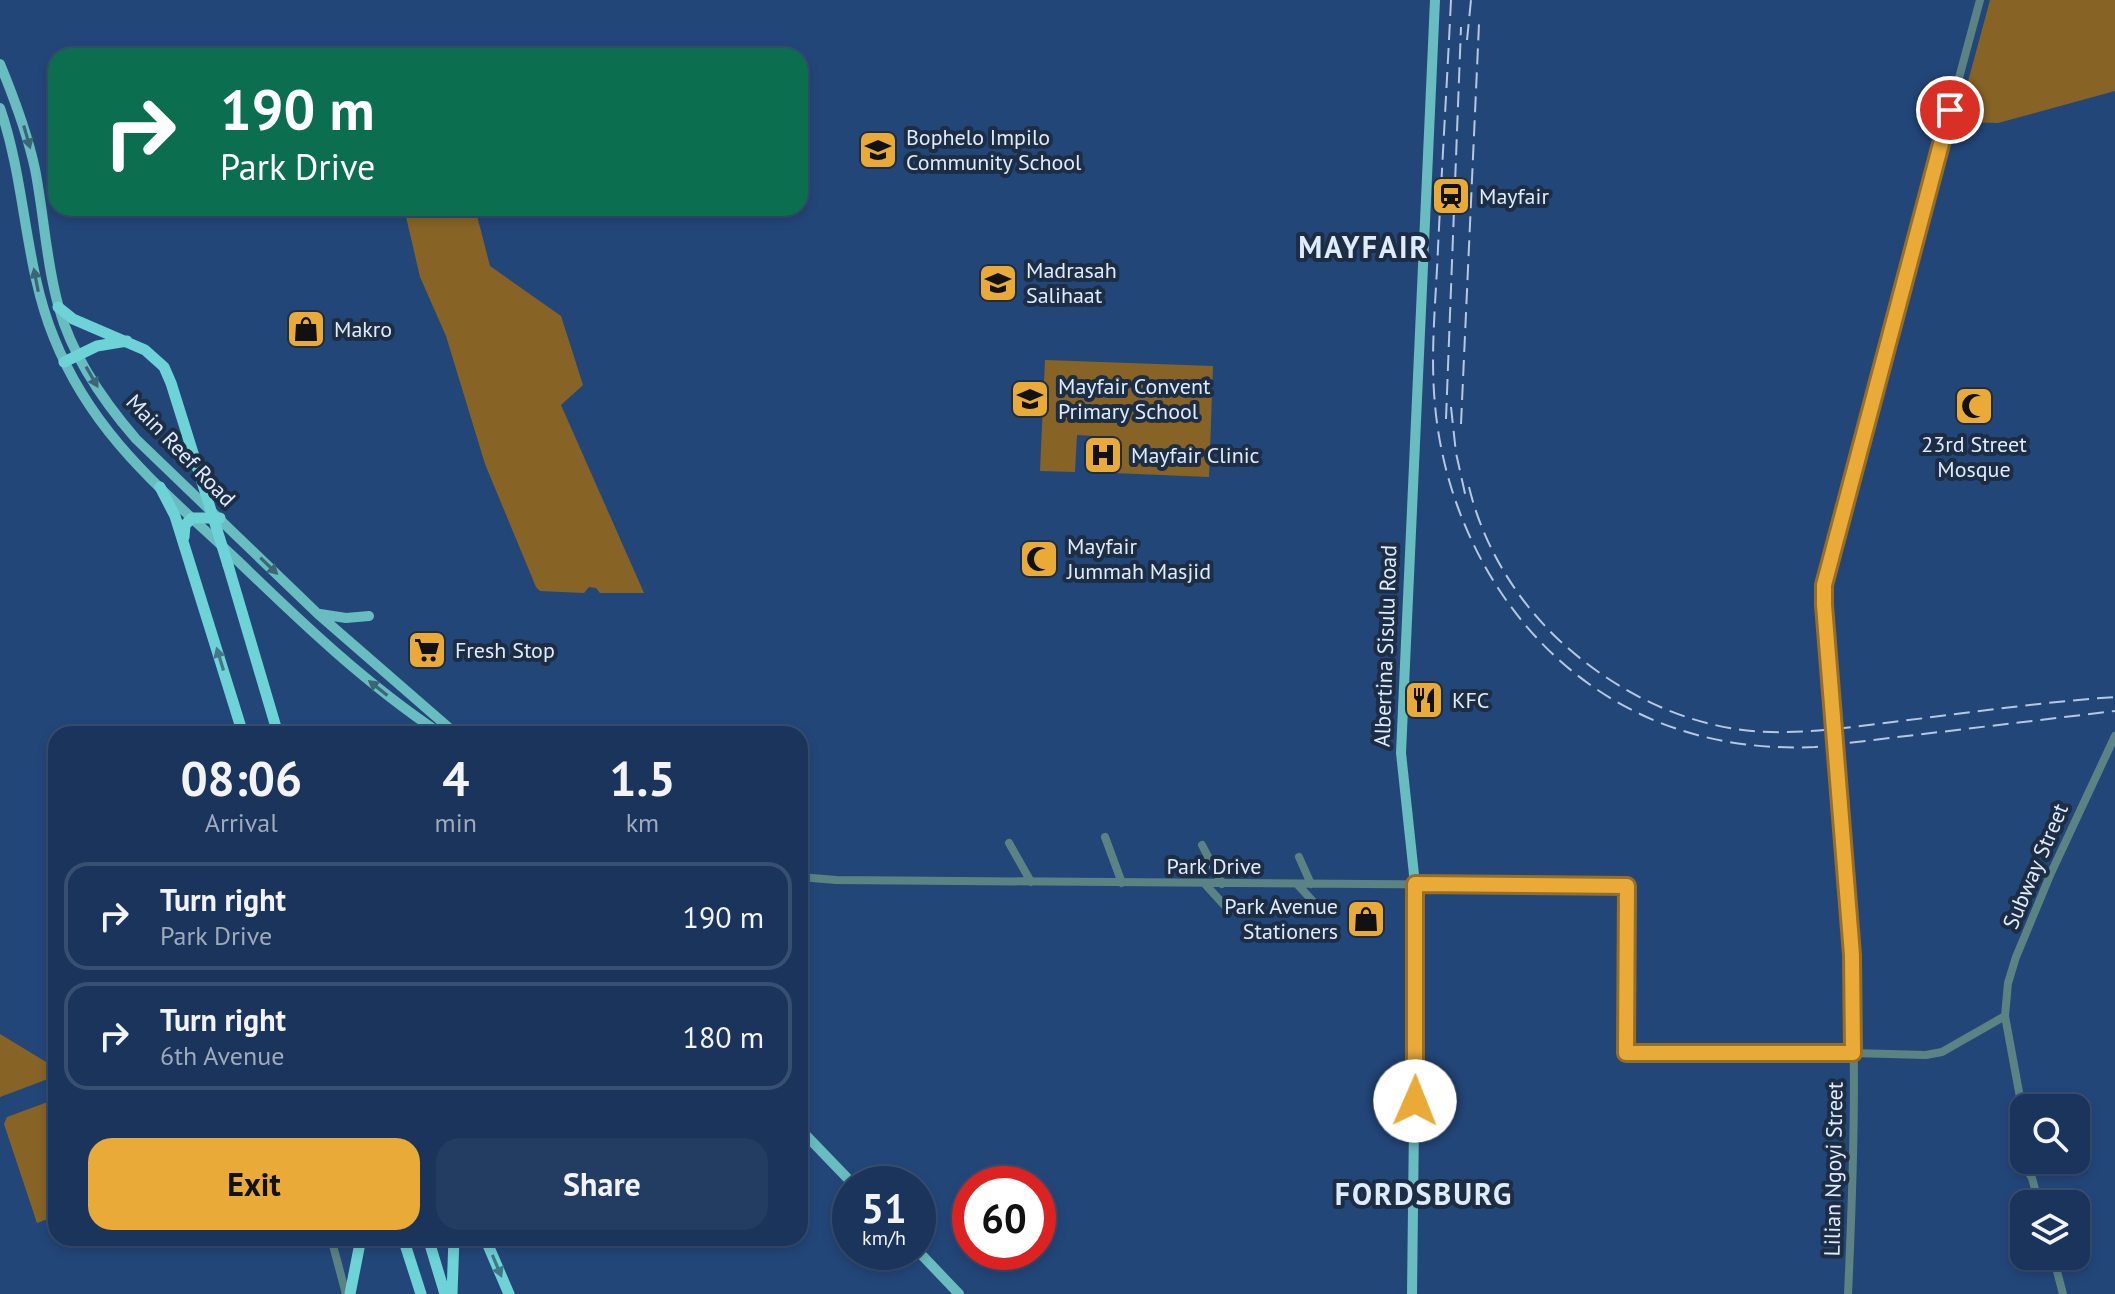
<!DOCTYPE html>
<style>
:root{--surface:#1a345b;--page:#233c61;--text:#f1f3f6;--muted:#9faabb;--line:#384f71;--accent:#e9aa38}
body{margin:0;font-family:"PT Sans",sans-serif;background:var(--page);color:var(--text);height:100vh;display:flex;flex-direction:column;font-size:30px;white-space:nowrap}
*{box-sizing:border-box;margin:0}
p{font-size:26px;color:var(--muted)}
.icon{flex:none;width:44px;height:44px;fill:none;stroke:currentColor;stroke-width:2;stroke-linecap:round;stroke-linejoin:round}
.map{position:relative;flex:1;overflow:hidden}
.sheet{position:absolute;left:48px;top:726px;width:760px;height:520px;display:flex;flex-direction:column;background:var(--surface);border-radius:24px;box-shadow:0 4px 12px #0003,0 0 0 2px var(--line)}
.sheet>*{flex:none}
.hud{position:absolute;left:48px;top:48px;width:760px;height:168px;border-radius:24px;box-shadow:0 4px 12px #0003,0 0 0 2px var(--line);background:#0b6e4f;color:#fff;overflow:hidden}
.fabs{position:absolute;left:2010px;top:1094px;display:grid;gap:16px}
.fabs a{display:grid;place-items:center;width:80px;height:80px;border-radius:16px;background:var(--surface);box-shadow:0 4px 12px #0003,0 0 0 2px var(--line);font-size:40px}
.speed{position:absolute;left:832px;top:1166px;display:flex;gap:16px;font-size:40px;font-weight:700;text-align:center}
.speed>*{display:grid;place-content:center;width:104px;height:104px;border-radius:50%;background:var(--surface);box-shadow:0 4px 12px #0003,0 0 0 2px var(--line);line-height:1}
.speed small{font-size:20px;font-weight:400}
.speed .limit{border:12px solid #d22;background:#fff;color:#111}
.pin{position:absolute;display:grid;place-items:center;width:68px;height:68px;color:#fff;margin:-34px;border:4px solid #fff;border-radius:50%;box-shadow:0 2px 8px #0007}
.me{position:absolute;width:88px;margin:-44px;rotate:1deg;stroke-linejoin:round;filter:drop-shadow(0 0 6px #0008)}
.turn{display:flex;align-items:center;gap:28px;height:168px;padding:0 40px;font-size:36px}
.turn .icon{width:104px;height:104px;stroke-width:2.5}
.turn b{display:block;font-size:56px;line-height:68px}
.eta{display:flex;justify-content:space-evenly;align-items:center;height:136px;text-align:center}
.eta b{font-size:48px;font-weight:800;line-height:56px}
.cta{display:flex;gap:16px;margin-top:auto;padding:16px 40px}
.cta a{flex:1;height:92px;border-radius:24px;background:var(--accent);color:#111;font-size:32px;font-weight:800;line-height:92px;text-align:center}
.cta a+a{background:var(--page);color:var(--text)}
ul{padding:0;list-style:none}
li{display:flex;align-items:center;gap:24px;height:108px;margin:0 16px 12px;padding:0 24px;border:4px solid var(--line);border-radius:24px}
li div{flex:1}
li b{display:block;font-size:30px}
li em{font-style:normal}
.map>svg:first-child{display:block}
</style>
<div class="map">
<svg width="2115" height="1294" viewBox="0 0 2115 1294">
<rect width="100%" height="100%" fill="#234679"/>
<!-- green -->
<path fill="#876426" d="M1990 0H2115V91L1998 123 1963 122 1959 115Z
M404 208H475L490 266 561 316 583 385 561 405 644 593H600L596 588 589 587 584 593 540 591 536 587 485 464 446 336 420 277Z
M1045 360 1213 366 1209 477 1113 473V437L1077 435 1075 472 1040 471Z
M0 1034 56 1068V1076L0 1097Z
M56 1099V1216L37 1223 4 1124 7 1117Z"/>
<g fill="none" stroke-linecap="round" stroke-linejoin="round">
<!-- minor -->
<path stroke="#5c8384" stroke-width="8" d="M1825 614 1824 585 1829 560 1980 0
M1105 837 1122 883
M1009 843 1031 882
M1202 845 1222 884
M1299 857 1311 884
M800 877 836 880 1627 886 1626 1053H1853L1926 1055 1942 1052 2005 1016
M1205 884 1225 906
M1297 884 1320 909
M1847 902C1858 1032 1854 1164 1848 1294
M2024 1119 2005 1016 2008 983 2016 957 2051 873 2115 736
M2024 1143 2021 1160 2032 1178 2039 1204
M331 1238 346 1294
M2053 1256 2063 1294"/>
<!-- major -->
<path stroke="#69bcbf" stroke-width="10" d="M0 64C14 98 27 132 35 169 44 214 46 263 59 308 72 355 104 402 136 439L318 614 456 734
M0 108C26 183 24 265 54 338 93 436 164 491 238 561 302 623 366 684 441 734
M320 614 346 618 369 616
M800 1129 853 1184
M918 1251 959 1294
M1412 1294 1416 952 1415 884 1401 753 1435 0"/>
<!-- highway -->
<path stroke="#6dd3d6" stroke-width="11" d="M58 307 73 319 145 350 164 367 171 383 198 469
M64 362 97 346 127 341
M160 487 175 516 243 734
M184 537 185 525 192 518H220
M228 565 278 734
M403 1238 421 1294
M428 1238 445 1294
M485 1238 509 1294
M350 1294 361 1238
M452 1294 454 1238"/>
<!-- rail -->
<path stroke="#b6c7e1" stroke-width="2" stroke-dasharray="16 8" stroke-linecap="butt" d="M1451 0C1447 83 1442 165 1438 248 1436 299 1430 353 1435 405 1444 508 1495 611 1577 675 1646 729 1728 751 1815 747L2115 711
M1467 40 1471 0
M1451 407 1456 453 1466 498
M1446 419 1461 27
M1461 424 1479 24
M1469 487C1483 545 1516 600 1560 641 1609 686 1670 719 1736 729 1787 737 1842 728 1893 722 1967 713 2041 702 2115 697"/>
<!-- minor-bridge -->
<path stroke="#5c8384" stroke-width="8" d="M1825 614 1847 902"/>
<!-- highway-bridge -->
<path stroke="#6dd3d6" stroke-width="11" d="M198 469 228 565"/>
</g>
<!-- one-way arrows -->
<defs><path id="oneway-solid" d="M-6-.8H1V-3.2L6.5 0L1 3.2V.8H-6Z" transform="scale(2)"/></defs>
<g fill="#3b6675">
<use href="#oneway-solid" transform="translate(27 137) rotate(74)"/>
<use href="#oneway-solid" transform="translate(36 280) rotate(-101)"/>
<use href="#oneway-solid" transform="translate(92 377) rotate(60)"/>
<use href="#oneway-solid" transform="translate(269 566) rotate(44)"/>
<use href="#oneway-solid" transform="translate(378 688) rotate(-142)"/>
</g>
<g fill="#417886">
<use href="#oneway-solid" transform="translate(220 659) rotate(-107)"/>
<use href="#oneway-solid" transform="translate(497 1266) rotate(67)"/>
</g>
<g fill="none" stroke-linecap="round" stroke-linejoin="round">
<!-- route casing -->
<g stroke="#976e24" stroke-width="20">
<path id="route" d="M1415 1101V884L1627 886 1626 1053H1853L1852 955 1824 605V585L1950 110"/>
</g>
<!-- route -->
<use href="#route" stroke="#e9aa38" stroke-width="14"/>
</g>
<!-- icons -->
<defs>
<g id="school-square" transform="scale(2)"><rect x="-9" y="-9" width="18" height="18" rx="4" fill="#e9aa38" stroke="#1d2d44"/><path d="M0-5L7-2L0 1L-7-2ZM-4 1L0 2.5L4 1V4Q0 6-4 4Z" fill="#111"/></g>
<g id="station-square" transform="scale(2)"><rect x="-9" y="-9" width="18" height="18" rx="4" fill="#e9aa38" stroke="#1d2d44"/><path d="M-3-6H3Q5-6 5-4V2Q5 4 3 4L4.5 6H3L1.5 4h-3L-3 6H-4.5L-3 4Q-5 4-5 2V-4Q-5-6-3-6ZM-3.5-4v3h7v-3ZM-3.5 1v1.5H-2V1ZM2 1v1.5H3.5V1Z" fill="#111"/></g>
<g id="shop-square" transform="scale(2)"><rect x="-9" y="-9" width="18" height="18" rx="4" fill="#e9aa38" stroke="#1d2d44"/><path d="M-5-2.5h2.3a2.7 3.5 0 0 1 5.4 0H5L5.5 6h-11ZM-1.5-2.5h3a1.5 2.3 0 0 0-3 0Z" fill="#111"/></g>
<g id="mosque-square" transform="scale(2)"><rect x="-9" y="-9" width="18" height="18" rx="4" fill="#e9aa38" stroke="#1d2d44"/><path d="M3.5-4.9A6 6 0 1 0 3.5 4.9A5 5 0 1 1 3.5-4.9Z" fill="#111"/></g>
<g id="hospital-square" transform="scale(2)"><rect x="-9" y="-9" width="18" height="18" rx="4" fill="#e9aa38" stroke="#1d2d44"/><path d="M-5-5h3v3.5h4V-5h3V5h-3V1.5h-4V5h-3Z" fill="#111"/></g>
<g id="supermarket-square" transform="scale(2)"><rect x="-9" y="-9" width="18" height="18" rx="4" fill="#e9aa38" stroke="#1d2d44"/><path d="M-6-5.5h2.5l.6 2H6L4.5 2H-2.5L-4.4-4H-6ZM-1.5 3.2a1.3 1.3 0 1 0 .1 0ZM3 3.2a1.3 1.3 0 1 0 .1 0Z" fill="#111"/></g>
<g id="restaurant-square" transform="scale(2)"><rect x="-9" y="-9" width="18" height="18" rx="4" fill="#e9aa38" stroke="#1d2d44"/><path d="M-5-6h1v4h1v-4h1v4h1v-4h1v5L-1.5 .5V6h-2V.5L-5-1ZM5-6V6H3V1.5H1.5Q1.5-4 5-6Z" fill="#111"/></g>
</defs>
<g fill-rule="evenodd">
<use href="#school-square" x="878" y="150"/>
<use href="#station-square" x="1451" y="196"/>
<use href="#school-square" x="998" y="283"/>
<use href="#shop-square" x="306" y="329"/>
<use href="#school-square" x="1030" y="399"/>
<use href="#mosque-square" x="1974" y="406"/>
<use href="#hospital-square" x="1103" y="455"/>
<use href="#mosque-square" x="1039" y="559"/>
<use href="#supermarket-square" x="427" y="650"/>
<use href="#restaurant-square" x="1424" y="700"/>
<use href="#shop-square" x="1366" y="919"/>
</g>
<g text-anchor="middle" stroke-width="8" stroke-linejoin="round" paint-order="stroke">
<!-- poi labels -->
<g font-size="22" fill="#dfebfe" stroke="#1d2d44" text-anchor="start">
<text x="906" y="145">Bophelo Impilo<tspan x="906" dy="25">Community School</tspan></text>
<text x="1479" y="204">Mayfair</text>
<text x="1026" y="278">Madrasah<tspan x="1026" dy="25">Salihaat</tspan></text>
<text x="334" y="337">Makro</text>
<text x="1058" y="394">Mayfair Convent<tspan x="1058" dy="25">Primary School</tspan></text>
<text x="1974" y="452" text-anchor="middle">23rd Street<tspan x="1974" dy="25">Mosque</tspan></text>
<text x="1131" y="463">Mayfair Clinic</text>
<text x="1067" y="554">Mayfair<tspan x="1067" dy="25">Jummah Masjid</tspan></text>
<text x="455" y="658">Fresh Stop</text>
<text x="1452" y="708">KFC</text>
<text x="1338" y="914" text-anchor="end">Park Avenue<tspan x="1338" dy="25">Stationers</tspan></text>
</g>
<!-- street labels -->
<g font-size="22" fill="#dfebfe" stroke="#1d2d44">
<text transform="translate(181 450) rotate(46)" y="8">Main Reef Road</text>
<text transform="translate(1385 646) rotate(-88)" y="8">Albertina Sisulu Road</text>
<text x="1214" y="874">Park Drive</text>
<text transform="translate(2035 866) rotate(-67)" y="8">Subway Street</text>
<text transform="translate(1833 1169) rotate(-89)" y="8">Lilian Ngoyi Street</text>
</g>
<!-- district labels -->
<g font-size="30" font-weight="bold" letter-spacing="2" fill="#dfebfe" stroke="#1d2d44">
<text x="1364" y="258">MAYFAIR</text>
<text x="1424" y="1205">FORDSBURG</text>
</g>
</g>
</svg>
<div class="fabs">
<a><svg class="icon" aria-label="search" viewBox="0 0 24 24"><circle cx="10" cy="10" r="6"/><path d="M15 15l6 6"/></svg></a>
<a><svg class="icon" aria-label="layers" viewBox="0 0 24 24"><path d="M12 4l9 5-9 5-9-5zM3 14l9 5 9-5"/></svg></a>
</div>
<div class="speed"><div>51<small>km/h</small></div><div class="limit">60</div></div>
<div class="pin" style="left:1950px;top:110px;background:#d93025"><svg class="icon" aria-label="arrive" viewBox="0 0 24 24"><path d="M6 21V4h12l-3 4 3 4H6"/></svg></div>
<svg class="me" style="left:1415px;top:1101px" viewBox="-20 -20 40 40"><circle r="19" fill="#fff"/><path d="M0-13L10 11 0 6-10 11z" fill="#e9aa38"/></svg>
<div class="hud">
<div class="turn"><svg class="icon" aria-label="right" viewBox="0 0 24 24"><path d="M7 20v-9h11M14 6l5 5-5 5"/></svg><div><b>190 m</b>Park Drive</div></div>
</div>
<section class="sheet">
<div class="eta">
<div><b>08:06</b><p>Arrival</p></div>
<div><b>4</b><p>min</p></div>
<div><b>1.5</b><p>km</p></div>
</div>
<ul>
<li><svg class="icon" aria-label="right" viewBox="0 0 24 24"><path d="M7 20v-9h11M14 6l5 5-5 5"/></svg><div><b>Turn right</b><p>Park Drive</p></div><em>190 m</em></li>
<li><svg class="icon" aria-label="right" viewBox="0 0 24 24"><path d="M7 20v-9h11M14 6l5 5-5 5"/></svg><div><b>Turn right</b><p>6th Avenue</p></div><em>180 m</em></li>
</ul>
<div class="cta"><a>Exit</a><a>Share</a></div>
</section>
</div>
